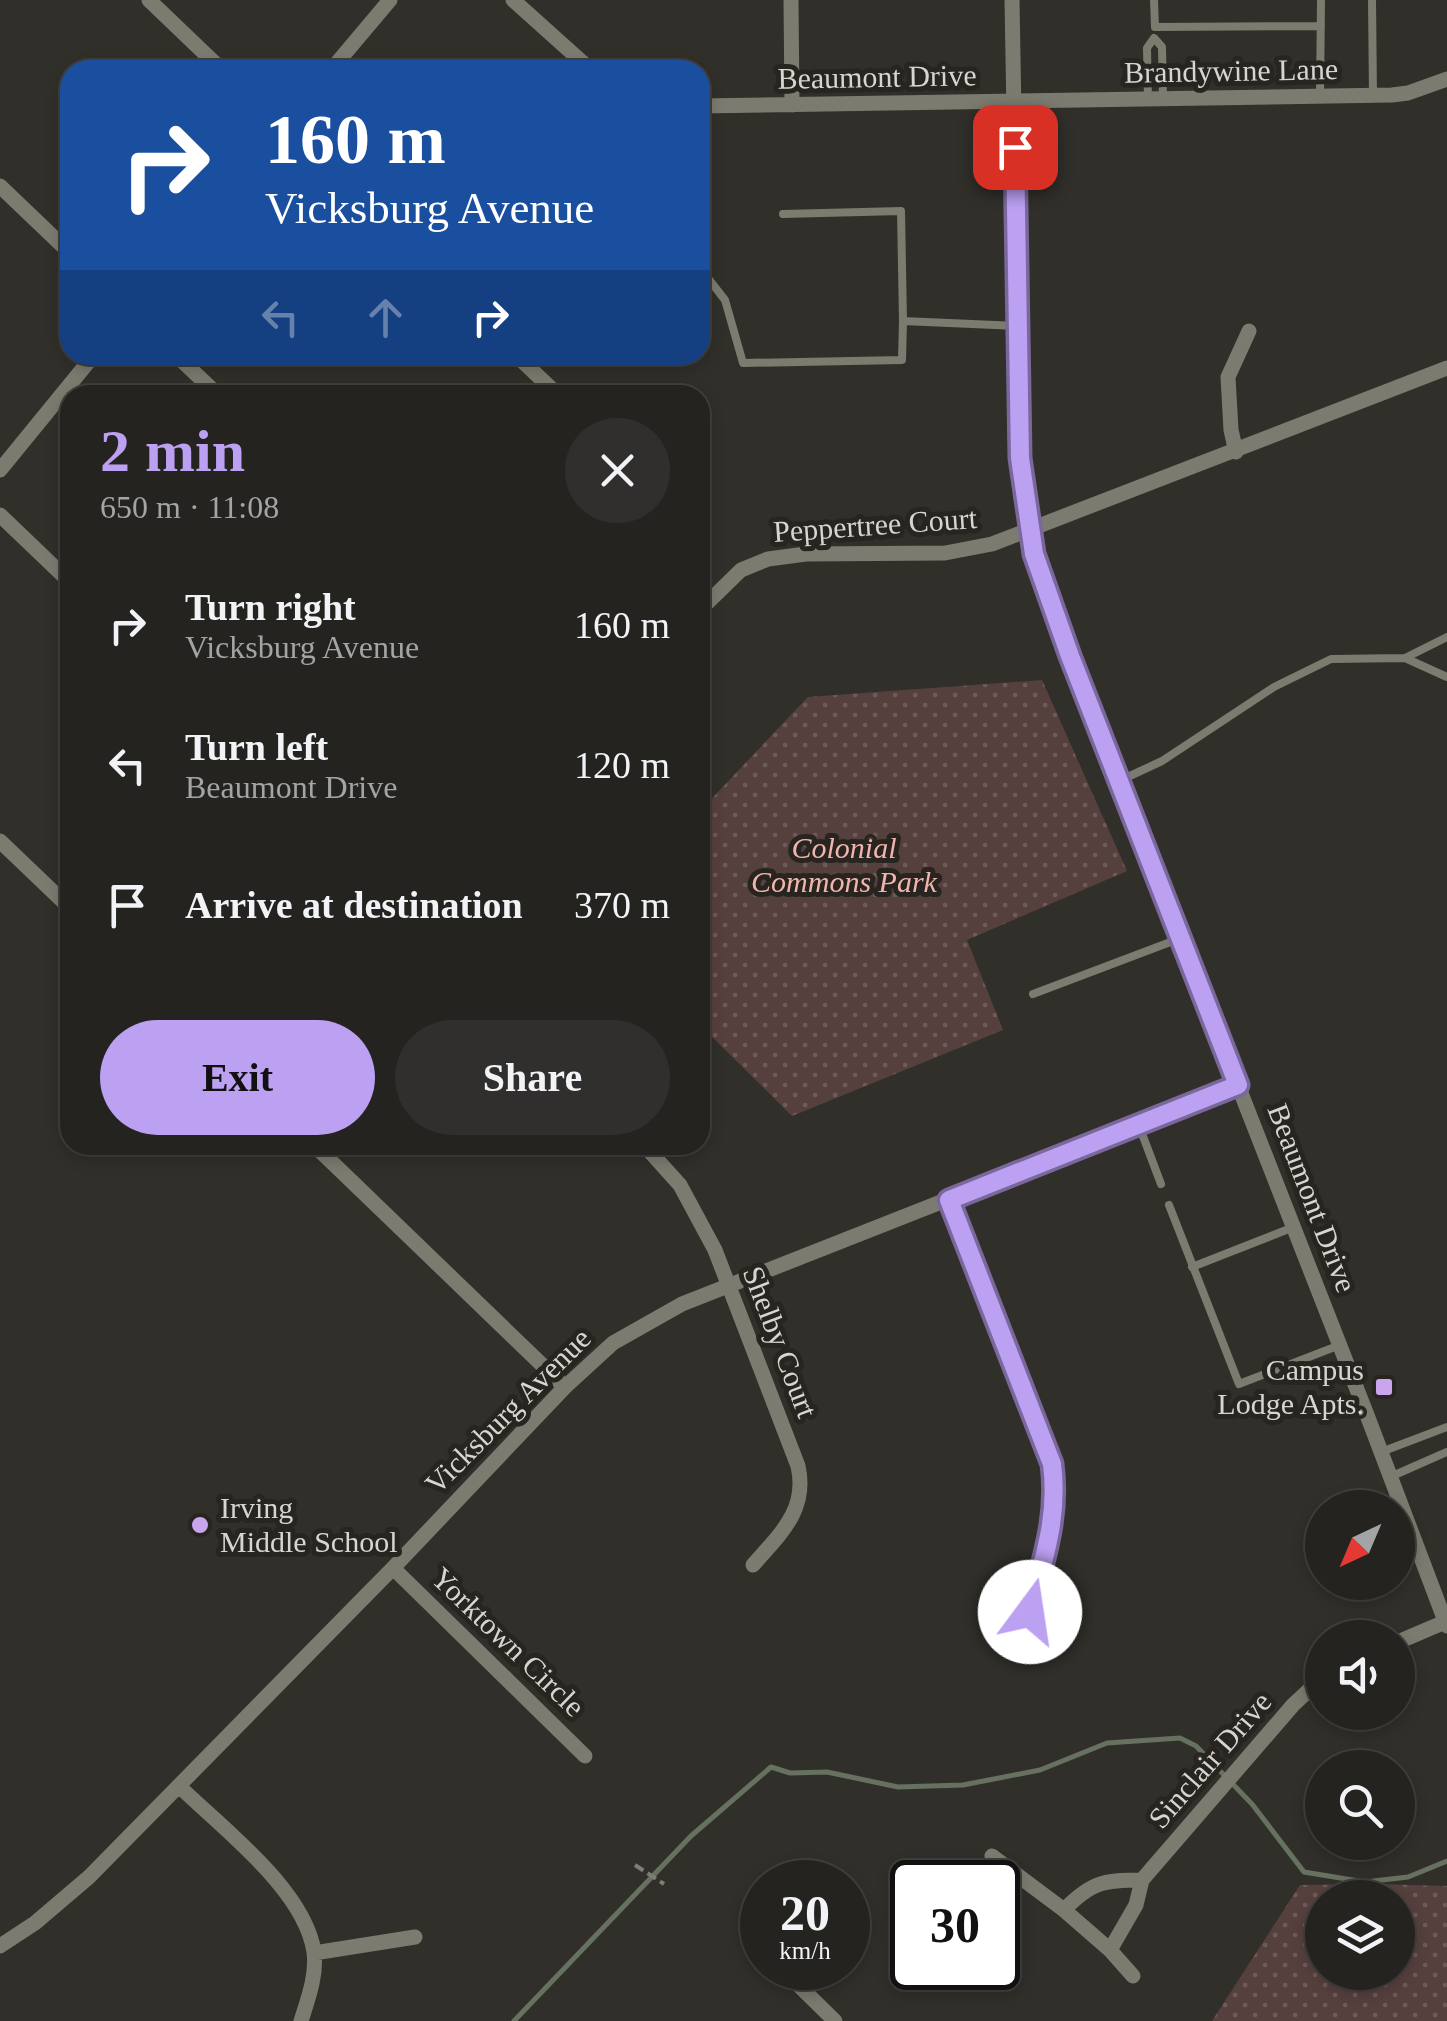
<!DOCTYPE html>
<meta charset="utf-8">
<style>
:root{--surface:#252320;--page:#312f2d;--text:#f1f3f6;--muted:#a3a4a5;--line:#42403e;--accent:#bca0f2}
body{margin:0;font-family:"Times New Roman",serif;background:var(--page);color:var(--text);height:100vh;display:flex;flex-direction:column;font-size:38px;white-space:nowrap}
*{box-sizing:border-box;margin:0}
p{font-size:32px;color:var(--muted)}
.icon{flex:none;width:55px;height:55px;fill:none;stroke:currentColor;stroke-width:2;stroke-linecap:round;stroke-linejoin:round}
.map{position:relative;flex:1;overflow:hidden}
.sheet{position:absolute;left:60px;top:385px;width:650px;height:770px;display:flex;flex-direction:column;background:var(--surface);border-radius:30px;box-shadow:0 5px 15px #0003,0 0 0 2px var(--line)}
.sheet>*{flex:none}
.banner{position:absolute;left:60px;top:60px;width:650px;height:305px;border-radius:30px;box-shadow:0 5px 15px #0003,0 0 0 2px var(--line);background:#1a4fa0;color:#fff;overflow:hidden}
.needle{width:65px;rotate:224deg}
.tools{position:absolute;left:1305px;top:1490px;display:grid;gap:20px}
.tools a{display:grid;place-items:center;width:110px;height:110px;border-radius:50%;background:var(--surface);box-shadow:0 5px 15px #0003,0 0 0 2px var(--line);font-size:50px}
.speed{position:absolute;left:740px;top:1860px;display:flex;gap:20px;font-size:50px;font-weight:700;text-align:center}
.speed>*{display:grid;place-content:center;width:130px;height:130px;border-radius:50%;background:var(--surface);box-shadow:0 5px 15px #0003,0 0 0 2px var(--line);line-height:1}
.speed small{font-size:25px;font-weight:400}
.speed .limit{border:5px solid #111;border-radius:15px;background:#fff;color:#111}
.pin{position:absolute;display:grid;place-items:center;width:85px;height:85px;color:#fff;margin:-42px;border-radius:20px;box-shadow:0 5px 15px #0006}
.me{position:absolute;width:110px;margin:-55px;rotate:14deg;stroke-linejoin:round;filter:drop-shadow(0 0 8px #0008)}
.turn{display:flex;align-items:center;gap:35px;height:210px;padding:0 40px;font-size:45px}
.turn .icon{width:130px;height:130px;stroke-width:2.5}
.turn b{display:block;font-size:70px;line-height:85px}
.lanes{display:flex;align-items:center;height:95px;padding:0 40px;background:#0003;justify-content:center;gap:50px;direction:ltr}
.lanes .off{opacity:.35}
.round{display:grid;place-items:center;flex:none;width:105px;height:105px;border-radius:52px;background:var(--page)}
.overview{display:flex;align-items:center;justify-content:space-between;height:170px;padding:0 40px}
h1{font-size:60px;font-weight:700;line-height:75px;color:var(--accent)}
.primary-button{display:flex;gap:20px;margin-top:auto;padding:20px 40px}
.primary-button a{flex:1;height:115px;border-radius:60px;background:var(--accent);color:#111;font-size:40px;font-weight:700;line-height:115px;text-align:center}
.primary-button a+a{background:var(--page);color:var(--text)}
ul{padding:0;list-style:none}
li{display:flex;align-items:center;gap:30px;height:140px;padding:0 40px}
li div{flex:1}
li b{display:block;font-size:38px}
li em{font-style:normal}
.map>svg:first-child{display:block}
</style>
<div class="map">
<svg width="1447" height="2021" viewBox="0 0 1447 2021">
<defs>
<pattern id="park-dots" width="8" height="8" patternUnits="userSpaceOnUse" patternTransform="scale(2.5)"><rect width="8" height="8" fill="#56403e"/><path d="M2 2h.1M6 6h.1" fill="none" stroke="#6e5b59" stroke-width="1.8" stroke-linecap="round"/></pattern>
</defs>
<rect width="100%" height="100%" fill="#312f2a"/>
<!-- park -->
<path fill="url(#park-dots)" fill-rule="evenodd" d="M1042 680 1127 871 967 940 1003 1030 792 1116 700 1025V811L808 697Z
M1376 1884 1447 1886V2021H1212L1300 1885ZM1322 1898H1398V1972H1322Z"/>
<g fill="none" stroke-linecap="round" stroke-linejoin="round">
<!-- stream -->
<path stroke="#677160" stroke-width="5" d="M514 2021 691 1836 771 1767 790 1773 827 1772 898 1787 963 1785 1040 1770 1107 1743 1180 1738 1196 1746 1252 1804 1304 1872 1365 1882 1408 1877 1447 1861"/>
<!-- path -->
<path stroke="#7e7d78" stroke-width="4" stroke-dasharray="10 5" stroke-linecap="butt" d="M635 1865 664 1884"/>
<!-- lane -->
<path stroke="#7b7b6f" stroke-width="8" d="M1154 0 1155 27 1321 26
M1372 0 1373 95
M1320 96 1321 0
M1148 100 1147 48 1154 38 1162 47 1163 100
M783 214 901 211 903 321
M700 268 725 300 743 363 902 360 903 321 1018 326
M1405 658 1447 637
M1119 781 1162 761 1274 687 1331 659 1405 658 1447 677
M1033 994 1181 938
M1138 1123 1161 1184
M1169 1205 1239 1384 1340 1345
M1192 1267 1294 1227
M1381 1452 1447 1427
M1390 1477 1447 1452"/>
<!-- street -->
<path stroke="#7b7b6f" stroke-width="15" d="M149 0 222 70
M513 0 591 70
M791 0 792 105
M1012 0 1020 458 1034 555 1070 656 1367 1415 1447 1626
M331 70 390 0
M700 106 1392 95 1408 93 1447 79
M0 186 70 253
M176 355 218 395
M516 355 558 395
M1236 452 1231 430 1228 377 1249 331
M0 470 94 355
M0 515 70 582
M700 610 741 570 768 559 806 554 945 553 992 544 1447 368
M0 841 70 908
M314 1145 565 1387
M644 1145 680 1185 715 1250 798 1466C808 1510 780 1534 753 1565
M949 1200 1052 1464C1059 1518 1043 1560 1030 1612
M393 1568 585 1756
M1398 1642 1445 1622
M179 1786C223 1829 305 1890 314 1952 317 1975 308 1999 301 2021
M992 1856 1064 1910C1091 1882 1104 1880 1142 1880
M1064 1910 1110 1950
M0 1946 35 1923 89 1877 393 1568 565 1387 613 1343 682 1304 1238 1085
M314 1953 415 1937
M781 1968 835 2021
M1133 1976 1110 1950 1136 1905 1142 1880 1293 1705 1322 1678"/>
</g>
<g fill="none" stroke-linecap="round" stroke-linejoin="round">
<!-- route casing -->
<g stroke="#7a689d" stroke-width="25">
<path id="route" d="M1015 147 1020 458 1034 554 1070 656 1238 1085 949 1200 1052 1464C1059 1518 1043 1560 1030 1612"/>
</g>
<!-- route -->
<use href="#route" stroke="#bca0f2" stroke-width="18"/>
</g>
<!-- markers -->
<g fill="#c9a5ee" stroke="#282520" stroke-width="4">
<rect x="1374" y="1377" width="20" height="20" rx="5"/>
<circle cx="200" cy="1525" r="10"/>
</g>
<g text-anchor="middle" stroke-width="10" stroke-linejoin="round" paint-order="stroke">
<!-- street labels -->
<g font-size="30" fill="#d6d5d1" stroke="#282520">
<text transform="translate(1231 71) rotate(-1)" y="10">Brandywine Lane</text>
<text transform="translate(877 77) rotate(-1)" y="10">Beaumont Drive</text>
<text transform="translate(875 525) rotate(-4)" y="10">Peppertree Court</text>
<text transform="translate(1312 1198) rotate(69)" y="10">Beaumont Drive</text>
<text transform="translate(780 1342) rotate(69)" y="10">Shelby Court</text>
<text transform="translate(508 1411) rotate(-45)" y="10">Vicksburg Avenue</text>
<text transform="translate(508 1642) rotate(44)" y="10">Yorktown Circle</text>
<text transform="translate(1210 1760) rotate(-49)" y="10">Sinclair Drive</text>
</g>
<!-- park labels -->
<g font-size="30" font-style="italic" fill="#f1b5ae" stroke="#282520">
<text x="844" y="858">Colonial<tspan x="844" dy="34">Commons Park</tspan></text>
</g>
<!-- poi labels -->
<g font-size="30" fill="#d6d5d1" stroke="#282520" text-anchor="end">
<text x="1364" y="1380">Campus<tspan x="1364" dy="34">Lodge Apts.</tspan></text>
<text x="220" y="1518" text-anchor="start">Irving<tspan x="220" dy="34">Middle School</tspan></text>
</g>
</g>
</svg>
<div class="tools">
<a><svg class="needle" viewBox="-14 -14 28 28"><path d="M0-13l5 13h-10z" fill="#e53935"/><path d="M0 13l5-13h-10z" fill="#a3a4a5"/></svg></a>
<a><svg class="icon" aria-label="sound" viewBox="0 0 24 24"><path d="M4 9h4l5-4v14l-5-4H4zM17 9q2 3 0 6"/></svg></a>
<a><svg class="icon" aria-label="search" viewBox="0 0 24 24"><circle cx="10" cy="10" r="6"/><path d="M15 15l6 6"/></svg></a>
<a><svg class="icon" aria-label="layers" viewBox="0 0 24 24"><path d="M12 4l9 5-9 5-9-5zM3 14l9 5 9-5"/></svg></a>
</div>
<div class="speed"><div>20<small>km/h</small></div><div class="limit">30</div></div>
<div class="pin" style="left:1015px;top:147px;background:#d93025"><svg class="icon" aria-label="arrive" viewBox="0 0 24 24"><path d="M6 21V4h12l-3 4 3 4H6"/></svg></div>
<svg class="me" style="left:1030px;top:1612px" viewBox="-20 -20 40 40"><circle r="19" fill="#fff"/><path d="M0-13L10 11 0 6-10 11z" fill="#bca0f2"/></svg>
<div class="banner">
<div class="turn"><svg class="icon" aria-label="right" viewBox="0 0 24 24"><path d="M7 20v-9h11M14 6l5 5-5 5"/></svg><div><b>160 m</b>Vicksburg Avenue</div></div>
<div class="lanes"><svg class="icon off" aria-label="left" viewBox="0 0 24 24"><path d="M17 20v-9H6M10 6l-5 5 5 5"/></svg><svg class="icon off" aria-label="ahead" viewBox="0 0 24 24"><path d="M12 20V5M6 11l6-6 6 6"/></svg><svg class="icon" aria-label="right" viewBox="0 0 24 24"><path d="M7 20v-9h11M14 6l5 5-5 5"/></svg></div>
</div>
<section class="sheet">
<div class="overview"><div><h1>2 min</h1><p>650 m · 11:08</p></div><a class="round"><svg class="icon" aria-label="close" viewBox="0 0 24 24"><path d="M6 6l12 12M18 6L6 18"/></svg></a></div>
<ul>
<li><svg class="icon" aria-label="right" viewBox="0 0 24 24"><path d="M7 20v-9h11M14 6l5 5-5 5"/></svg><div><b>Turn right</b><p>Vicksburg Avenue</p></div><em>160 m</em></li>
<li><svg class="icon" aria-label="left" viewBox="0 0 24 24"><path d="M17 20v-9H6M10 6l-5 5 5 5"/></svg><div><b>Turn left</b><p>Beaumont Drive</p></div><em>120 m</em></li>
<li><svg class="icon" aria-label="arrive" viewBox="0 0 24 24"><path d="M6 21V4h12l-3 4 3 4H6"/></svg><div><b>Arrive at destination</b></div><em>370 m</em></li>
</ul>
<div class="primary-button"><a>Exit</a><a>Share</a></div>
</section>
</div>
